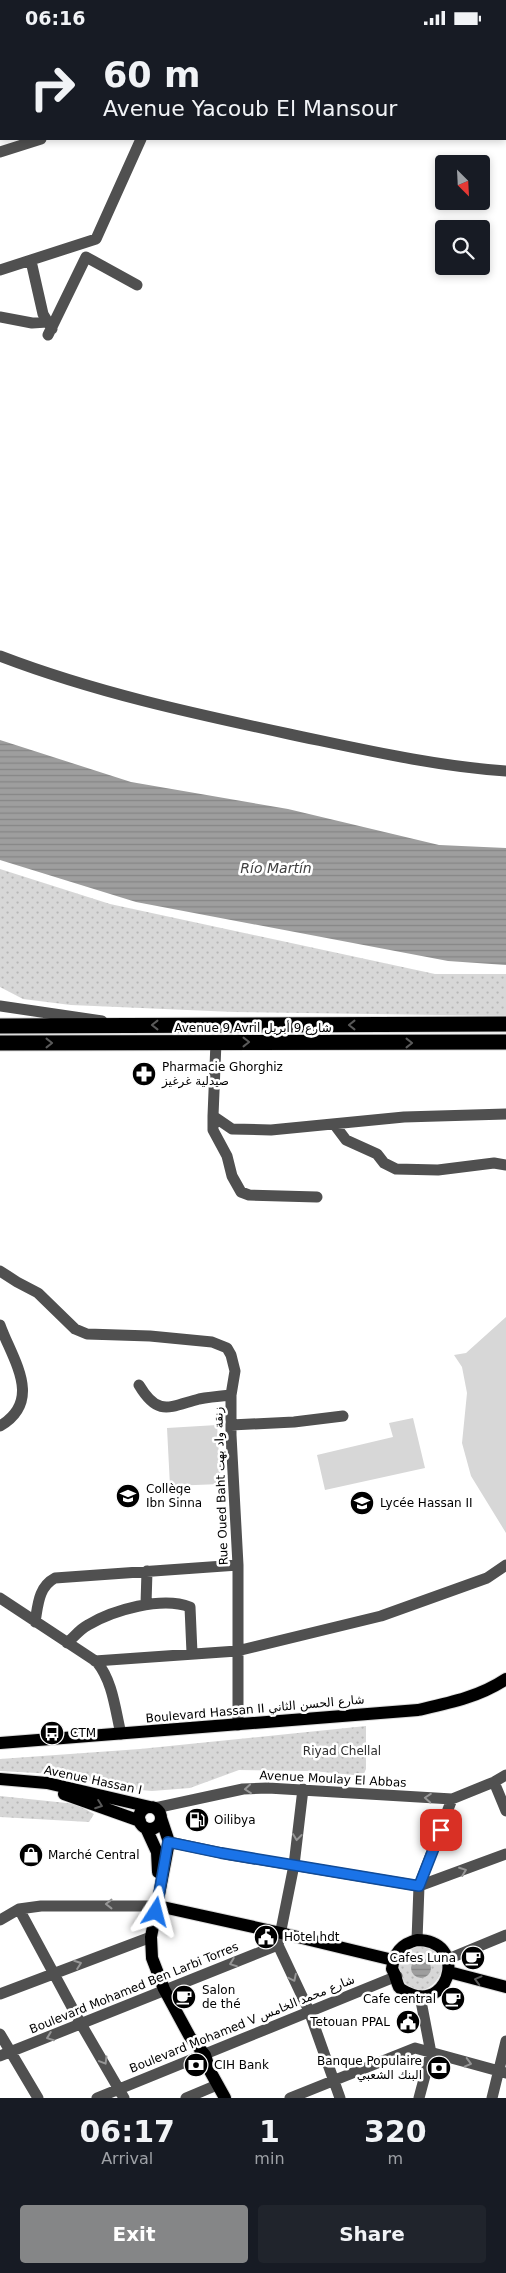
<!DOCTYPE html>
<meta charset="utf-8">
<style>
:root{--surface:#171b24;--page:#20242c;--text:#f1f3f6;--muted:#9ea1a6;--accent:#858687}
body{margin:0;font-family:"DejaVu Sans","Noto Naskh Arabic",sans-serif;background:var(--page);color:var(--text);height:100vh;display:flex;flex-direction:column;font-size:19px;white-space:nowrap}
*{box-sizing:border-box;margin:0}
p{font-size:16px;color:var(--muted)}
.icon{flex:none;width:28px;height:28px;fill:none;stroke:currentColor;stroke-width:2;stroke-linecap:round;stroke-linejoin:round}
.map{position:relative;height:2063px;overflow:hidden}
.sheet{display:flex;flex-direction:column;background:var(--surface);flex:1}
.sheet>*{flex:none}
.banner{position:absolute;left:0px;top:0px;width:506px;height:105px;box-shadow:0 2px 8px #0003;background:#171b24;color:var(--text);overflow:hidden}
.needle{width:32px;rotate:156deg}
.buttons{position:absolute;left:435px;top:120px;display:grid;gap:10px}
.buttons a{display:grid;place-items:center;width:55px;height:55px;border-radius:5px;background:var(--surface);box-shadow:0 2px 8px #0003;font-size:25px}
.pin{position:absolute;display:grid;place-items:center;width:42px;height:42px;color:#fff;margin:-21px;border-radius:10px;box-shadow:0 2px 8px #0006}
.me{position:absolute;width:55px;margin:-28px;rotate:9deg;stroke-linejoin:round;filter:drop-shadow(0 0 4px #0008)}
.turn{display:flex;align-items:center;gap:18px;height:105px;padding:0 20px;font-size:22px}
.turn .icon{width:65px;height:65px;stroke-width:2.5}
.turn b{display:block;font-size:35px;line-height:42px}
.eta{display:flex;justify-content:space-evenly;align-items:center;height:85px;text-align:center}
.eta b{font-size:30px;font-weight:700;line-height:35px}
.primary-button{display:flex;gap:10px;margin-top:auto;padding:10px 20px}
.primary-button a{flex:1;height:58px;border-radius:5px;background:var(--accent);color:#fff;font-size:20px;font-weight:700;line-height:58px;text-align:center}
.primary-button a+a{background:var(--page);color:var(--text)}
.status{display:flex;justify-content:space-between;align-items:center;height:35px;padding:0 25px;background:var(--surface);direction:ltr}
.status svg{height:14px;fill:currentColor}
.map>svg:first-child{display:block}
</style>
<div class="status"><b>06:16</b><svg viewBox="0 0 49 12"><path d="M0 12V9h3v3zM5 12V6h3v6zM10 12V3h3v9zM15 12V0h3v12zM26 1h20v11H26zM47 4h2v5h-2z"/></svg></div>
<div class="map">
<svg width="506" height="2063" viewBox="0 0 506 2063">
<defs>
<pattern id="park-dots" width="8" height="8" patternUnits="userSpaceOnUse" patternTransform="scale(1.25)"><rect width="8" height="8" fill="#d7d7d7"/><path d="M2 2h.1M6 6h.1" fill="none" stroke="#b7b7b7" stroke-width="1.8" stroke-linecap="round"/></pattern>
<pattern id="water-rules" width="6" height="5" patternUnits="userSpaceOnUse" patternTransform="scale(1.25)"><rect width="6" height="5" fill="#9e9e9e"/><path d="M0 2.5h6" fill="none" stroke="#868686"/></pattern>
</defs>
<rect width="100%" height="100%" fill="#fff"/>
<!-- grass -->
<path fill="#d7d7d7" d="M506 1282V1498L471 1441 462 1408 467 1358 462 1332 454 1320 466 1318Z
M413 1383 425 1433 325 1455 317 1420 393 1402 389 1388Z
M217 1390 221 1449 170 1451 167 1393Z"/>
<!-- park -->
<path fill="url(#park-dots)" d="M0 834 110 869 435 939H506V981L234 977 71 970 23 964 0 952Z
M366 1691V1734L363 1741 313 1736 239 1735 190 1753 152 1756 129 1754 56 1739 0 1736V1724L140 1714Z
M0 1761 76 1769 94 1779 89 1787 0 1782Z
M420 1911C468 1918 426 1979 403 1945 393 1930 404 1915 420 1911Z"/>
<!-- water -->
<path fill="url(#water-rules)" d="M0 705 131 747 288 774 439 810 506 813V930L448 926 136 867 0 825Z
M411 1933a10 10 0 1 1 20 0a10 10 0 1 1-20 0Z"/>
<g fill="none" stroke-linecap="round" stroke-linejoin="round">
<!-- major casing -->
<g stroke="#dbdbdb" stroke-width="14">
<path id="major" d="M0 1708 418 1675C449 1668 479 1662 506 1644
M0 1744 47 1748 150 1772
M64 1759 140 1786
M139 1783a11 11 0 1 1 22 0a11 11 0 1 1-22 0Z
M161 1783 169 1807 151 1902 152 1923 164 1954 190 2002 205 2020 210 2036 225 2063
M146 1793 157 1817 158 1837
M158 1871 281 1898 393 1925
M417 1905C467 1905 451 1972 413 1960 409 1958 402 1956 399 1952 396 1946 396 1940 392 1934 394 1918 401 1909 417 1905Z
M449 1937 506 1952"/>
</g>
<!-- highway casing -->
<g stroke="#dbdbdb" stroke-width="17">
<path id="highway" d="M0 991 506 989
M0 1008 506 1007"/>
</g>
<!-- minor -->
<path stroke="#505050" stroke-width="11" d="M0 117 41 104
M31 226 43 279 52 294
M0 235 96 204 141 104
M0 282 32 288 47 287
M48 300 86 222 137 250
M0 621C94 657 191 678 289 699 361 714 433 731 506 736
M0 971 102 986
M216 1007 213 1081 232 1094 271 1095 404 1082 506 1079
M213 1081V1095L227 1121 232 1141 241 1157 249 1160 317 1162
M334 1089 346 1105 377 1119 384 1128 396 1134 438 1135 494 1128 506 1130
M0 1236 17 1247 38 1258 75 1294 87 1299 150 1301 212 1307 227 1313 231 1320 235 1336 231 1360V1400L238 1530V1690
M0 1290C12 1324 44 1365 0 1391
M139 1350C158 1382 169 1372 199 1364 210 1362 221 1361 231 1360
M231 1390 294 1387 343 1381
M0 1563 97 1627C113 1647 115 1674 121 1699
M146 1569 147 1536
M35 1587C38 1571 38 1552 55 1543L238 1530
M67 1608C74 1602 80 1594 88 1590 113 1575 162 1561 190 1572L192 1618
M95 1626 237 1616 381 1581 487 1543 506 1530
M494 1747 506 1776
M303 1754 294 1830 278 1910 309 1976 340 2063
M155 1773 243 1754 268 1753 452 1764 494 1747 506 1740
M169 1807 231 1820 419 1851 506 1819
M19 1874 81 1989 124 2063
M0 1885 19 1874 41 1871H158
M417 1905 419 1851 452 1764
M448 1924 506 1900
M0 1959 151 1902
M0 1999 38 2063
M0 2021 278 1910
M97 2063 397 1941
M186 2063 217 2050
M290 2063 415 2013 506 2038
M419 2063 431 2018 420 1961
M492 2063 506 2006"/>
<!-- major -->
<use href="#major" stroke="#000" stroke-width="12"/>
<!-- highway -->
<use href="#highway" stroke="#000" stroke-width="15"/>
</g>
<!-- one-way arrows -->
<defs><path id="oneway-chevron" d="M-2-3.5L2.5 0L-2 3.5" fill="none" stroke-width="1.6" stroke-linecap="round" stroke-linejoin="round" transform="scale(1.25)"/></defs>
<g stroke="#595959">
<use href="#oneway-chevron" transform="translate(155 990) rotate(-180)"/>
<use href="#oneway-chevron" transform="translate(352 990) rotate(180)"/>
<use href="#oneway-chevron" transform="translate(246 1007)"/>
<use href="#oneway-chevron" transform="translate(49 1008)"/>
<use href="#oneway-chevron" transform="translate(409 1008)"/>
<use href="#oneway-chevron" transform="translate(99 1770) rotate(20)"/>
<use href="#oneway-chevron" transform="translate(478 1945) rotate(-165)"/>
</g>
<g stroke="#969696">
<use href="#oneway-chevron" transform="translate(248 1754) rotate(175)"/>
<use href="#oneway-chevron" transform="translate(428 1763) rotate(-176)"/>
<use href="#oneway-chevron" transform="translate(297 1802) rotate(97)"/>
<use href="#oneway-chevron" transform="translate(463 1836) rotate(-21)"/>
<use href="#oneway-chevron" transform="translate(109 1869) rotate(180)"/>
<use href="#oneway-chevron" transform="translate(233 1928) rotate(159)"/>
<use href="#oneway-chevron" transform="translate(78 1929) rotate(-20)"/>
<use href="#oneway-chevron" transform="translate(293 1943) rotate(64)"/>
<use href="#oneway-chevron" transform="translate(50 2002) rotate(159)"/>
<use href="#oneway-chevron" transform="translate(104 2026) rotate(59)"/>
<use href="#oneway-chevron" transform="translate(468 2028) rotate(15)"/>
</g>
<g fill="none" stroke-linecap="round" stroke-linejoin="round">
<!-- route casing -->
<g stroke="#114b97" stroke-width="12">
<path id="route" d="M156 1877 168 1807 221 1818 419 1851 441 1795"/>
</g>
<!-- route -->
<use href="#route" stroke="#1a73e8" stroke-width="9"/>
</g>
<!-- icons -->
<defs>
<g id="pharmacy-disc" transform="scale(1.25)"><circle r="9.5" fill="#000" stroke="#fff"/><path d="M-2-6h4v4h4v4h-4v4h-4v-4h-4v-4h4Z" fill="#fff"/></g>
<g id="university-disc" transform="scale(1.25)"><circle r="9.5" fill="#000" stroke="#fff"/><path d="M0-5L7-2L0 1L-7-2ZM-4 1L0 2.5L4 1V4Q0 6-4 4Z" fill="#fff"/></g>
<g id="school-disc" transform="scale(1.25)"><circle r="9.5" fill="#000" stroke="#fff"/><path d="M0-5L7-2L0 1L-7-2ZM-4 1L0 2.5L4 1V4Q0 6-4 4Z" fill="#fff"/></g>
<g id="bus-disc" transform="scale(1.25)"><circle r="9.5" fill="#000" stroke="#fff"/><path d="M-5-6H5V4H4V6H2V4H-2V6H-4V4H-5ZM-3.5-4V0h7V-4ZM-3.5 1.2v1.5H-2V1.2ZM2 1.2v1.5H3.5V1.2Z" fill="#fff"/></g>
<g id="fuel-disc" transform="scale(1.25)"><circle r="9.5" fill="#000" stroke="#fff"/><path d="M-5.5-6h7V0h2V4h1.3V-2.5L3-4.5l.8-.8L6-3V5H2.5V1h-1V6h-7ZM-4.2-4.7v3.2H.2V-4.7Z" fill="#fff"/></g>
<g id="shop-disc" transform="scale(1.25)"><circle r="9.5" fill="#000" stroke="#fff"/><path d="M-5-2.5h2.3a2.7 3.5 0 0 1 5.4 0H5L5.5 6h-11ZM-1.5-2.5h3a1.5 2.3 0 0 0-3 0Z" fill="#fff"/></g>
<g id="civic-disc" transform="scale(1.25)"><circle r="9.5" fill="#000" stroke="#fff"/><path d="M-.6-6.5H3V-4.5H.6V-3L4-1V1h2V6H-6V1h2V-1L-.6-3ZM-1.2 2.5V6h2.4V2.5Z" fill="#fff"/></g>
<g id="cafe-disc" transform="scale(1.25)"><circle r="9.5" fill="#000" stroke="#fff"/><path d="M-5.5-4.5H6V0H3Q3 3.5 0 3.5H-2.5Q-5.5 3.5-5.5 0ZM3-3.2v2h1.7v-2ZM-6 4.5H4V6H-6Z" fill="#fff"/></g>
<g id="bank-disc" transform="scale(1.25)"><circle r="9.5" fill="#000" stroke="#fff"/><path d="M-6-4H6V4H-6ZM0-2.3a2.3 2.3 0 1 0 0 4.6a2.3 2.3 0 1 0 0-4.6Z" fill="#fff"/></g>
</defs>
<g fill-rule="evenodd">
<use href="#pharmacy-disc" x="144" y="1039"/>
<use href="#university-disc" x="128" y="1461"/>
<use href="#school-disc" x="362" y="1468"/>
<use href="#bus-disc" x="52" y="1698"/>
<use href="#fuel-disc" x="197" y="1785"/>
<use href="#shop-disc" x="31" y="1820"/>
<use href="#civic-disc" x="266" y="1902"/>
<use href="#cafe-disc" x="473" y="1923"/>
<use href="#cafe-disc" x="184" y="1962"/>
<use href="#cafe-disc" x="453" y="1964"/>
<use href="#civic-disc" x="408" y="1987"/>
<use href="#bank-disc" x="196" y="2030"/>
<use href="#bank-disc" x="439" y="2033"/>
</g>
<g text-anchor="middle" stroke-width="5" stroke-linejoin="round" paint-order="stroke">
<!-- street labels -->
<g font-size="12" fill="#000" stroke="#fff">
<text x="253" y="997">Avenue 9 Avril شارع 9 أبريل</text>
<text transform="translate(221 1451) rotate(-92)" y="4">Rue Oued Baht زنقة واد بهت</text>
<text transform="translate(255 1674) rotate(-5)" y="4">Boulevard Hassan II شارع الحسن الثاني</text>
<text transform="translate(333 1744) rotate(3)" y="4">Avenue Moulay El Abbas</text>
<text transform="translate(93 1745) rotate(12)" y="4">Avenue Hassan I</text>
<text transform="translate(134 1953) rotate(-22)" y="4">Boulevard Mohamed Ben Larbi Torres</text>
<text transform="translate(242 1989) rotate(-22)" y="4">Boulevard Mohamed V شارع محمد الخامس</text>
</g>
<!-- poi labels -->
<g font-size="12" fill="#000" stroke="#fff" text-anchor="start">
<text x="162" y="1036">Pharmacie Ghorghiz<tspan x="162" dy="14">صيدلية غرغيز</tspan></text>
<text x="146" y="1458">Collège<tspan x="146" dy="14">Ibn Sinna</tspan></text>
<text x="380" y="1472">Lycée Hassan II</text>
<text x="70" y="1702">CTM</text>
<text x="214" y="1789">Oilibya</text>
<text x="48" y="1824">Marché Central</text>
<text x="284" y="1906">Hotel hdt</text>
<text x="456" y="1927" text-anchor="end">Cafes Luna</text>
<text x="202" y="1959">Salon<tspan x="202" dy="14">de thé</tspan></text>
<text x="436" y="1968" text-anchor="end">Cafe central</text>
<text x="390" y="1991" text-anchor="end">Tetouan PPAL</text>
<text x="422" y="2030" text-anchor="end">Banque Populaire<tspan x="422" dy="14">البنك الشعبي</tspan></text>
<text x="214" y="2034">CIH Bank</text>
</g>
<!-- park labels -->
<g font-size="12" fill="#2e2e2e" stroke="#fff">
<text x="342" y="1720">Riyad Chellal</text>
</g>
<!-- water labels -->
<g font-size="14" font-style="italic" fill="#3f3f3f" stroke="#fff">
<text x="276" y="838">Río Martín</text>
</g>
</g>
</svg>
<div class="buttons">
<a><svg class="needle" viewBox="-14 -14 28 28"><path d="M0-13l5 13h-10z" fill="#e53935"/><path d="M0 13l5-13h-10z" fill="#9ea1a6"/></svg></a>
<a><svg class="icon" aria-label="search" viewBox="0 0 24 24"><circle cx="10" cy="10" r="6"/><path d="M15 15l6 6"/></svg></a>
</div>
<div class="pin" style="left:441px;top:1795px;background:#d93025"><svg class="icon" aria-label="arrive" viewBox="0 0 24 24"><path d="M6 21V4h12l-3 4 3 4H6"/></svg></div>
<svg class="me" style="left:156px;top:1877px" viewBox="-20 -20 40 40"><path d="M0-17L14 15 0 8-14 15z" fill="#1a73e8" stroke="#fff" stroke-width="4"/></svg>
<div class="banner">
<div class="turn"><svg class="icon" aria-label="right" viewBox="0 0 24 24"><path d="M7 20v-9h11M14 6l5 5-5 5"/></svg><div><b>60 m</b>Avenue Yacoub El Mansour</div></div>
</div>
</div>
<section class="sheet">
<div class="eta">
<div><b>06:17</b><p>Arrival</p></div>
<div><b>1</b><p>min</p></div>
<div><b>320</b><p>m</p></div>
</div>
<div class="primary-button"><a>Exit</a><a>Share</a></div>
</section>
